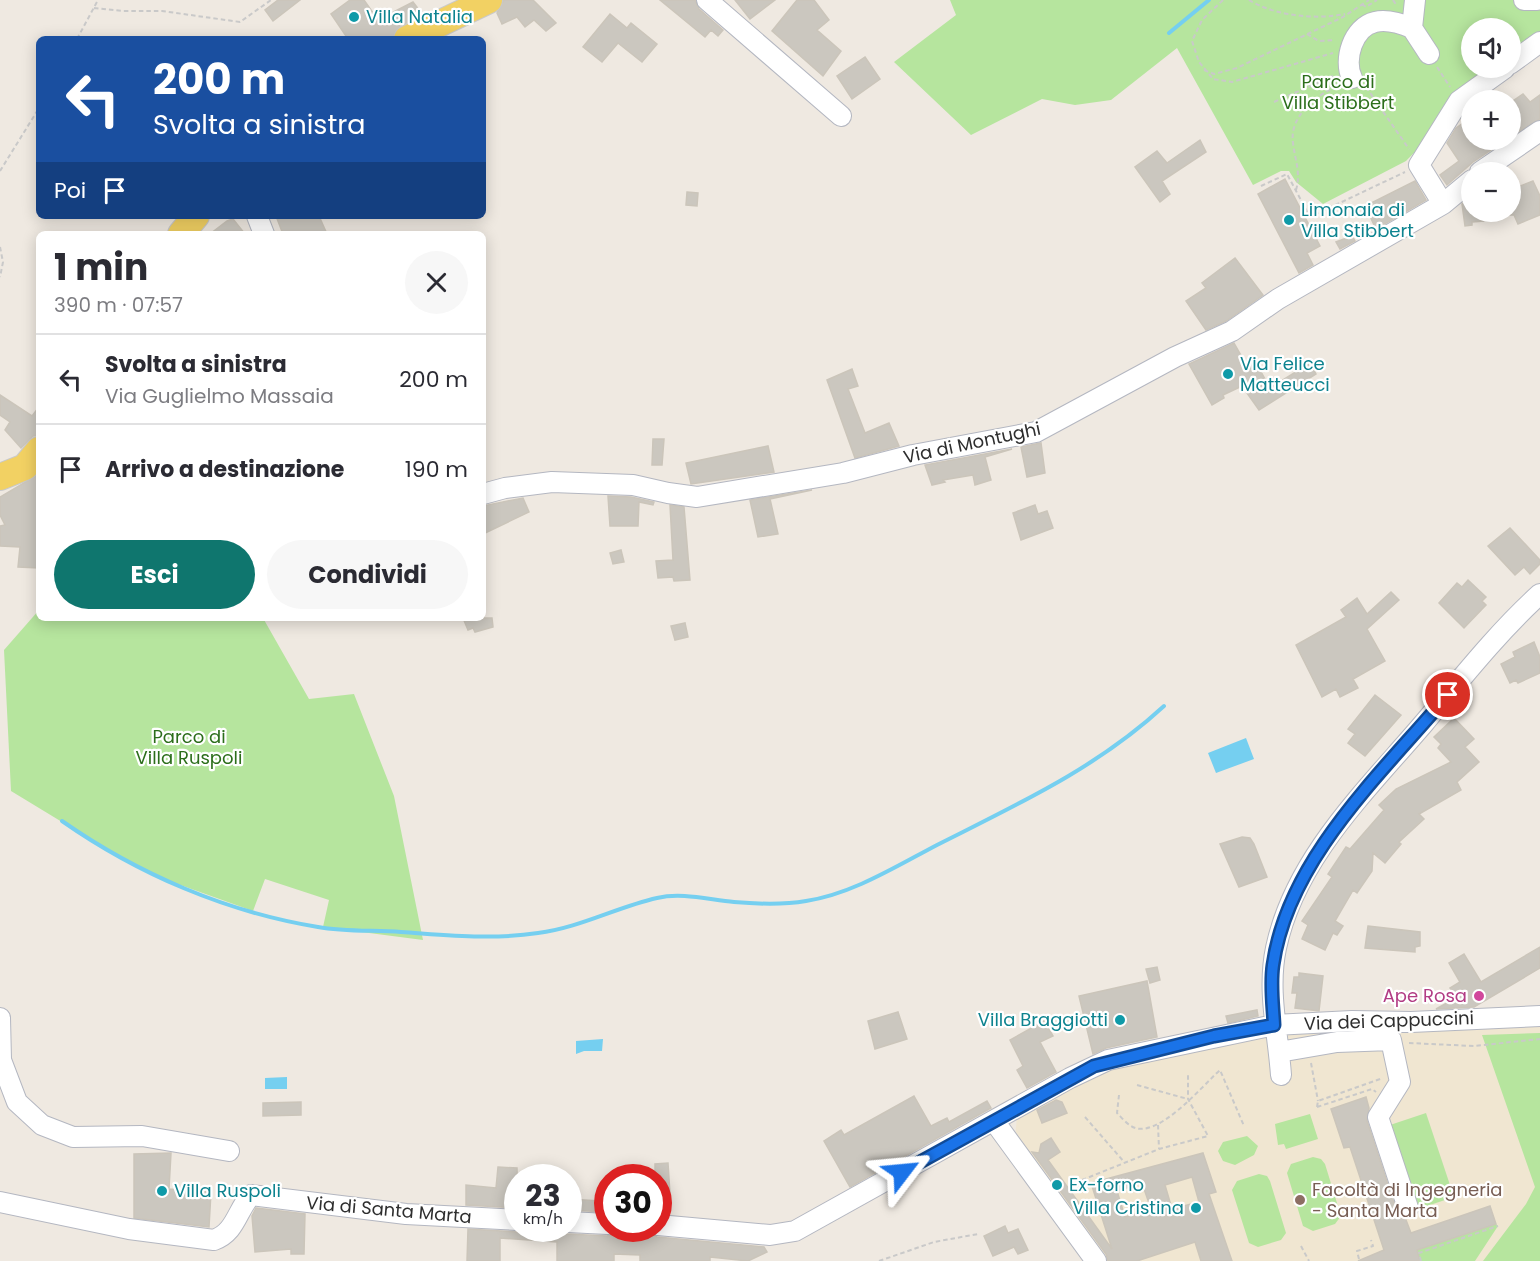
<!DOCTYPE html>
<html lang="it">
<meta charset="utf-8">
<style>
:root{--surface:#fff;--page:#f7f7f7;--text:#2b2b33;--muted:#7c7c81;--line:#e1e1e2;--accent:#0f766e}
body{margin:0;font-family:Poppins,sans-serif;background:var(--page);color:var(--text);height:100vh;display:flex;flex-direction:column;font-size:22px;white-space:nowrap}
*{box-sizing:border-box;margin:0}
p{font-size:20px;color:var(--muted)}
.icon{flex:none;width:33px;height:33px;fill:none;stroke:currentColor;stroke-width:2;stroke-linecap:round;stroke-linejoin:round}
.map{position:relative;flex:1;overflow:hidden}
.details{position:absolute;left:36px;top:231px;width:450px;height:390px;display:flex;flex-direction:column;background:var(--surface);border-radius:9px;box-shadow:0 3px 15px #0003}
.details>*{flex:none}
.guide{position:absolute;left:36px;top:36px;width:450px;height:183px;border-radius:9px;box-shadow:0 3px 15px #0003;background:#1a4fa0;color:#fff;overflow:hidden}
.tools{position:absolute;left:1461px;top:18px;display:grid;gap:12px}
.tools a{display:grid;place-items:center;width:60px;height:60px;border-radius:50%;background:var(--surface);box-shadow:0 3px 15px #0003;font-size:30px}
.speed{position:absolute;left:504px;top:1164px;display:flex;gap:12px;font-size:30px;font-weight:700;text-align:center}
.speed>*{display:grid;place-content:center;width:78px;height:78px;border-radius:50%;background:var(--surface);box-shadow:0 3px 15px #0003;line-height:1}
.speed small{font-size:15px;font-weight:400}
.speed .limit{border:9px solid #d22;background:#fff;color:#111}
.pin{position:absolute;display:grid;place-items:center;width:51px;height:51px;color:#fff;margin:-26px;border:3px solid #fff;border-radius:50%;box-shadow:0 2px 6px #0007}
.me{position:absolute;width:66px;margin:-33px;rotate:61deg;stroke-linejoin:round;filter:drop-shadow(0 0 4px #0008)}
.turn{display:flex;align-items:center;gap:21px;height:126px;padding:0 18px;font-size:27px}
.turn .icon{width:78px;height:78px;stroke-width:2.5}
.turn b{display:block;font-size:42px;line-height:51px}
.then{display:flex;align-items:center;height:57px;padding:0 18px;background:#0003;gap:12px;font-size:22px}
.round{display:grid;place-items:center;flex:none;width:63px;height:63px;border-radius:32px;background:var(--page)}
.summary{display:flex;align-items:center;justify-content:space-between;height:102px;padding:0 18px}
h1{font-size:36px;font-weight:700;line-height:45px}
.primary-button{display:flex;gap:12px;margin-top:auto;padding:12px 18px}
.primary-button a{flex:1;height:69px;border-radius:36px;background:var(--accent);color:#fff;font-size:24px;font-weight:700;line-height:69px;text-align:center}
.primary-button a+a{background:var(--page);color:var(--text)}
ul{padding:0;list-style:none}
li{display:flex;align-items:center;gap:18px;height:90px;padding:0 18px;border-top:2px solid var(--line)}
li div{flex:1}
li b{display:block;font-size:22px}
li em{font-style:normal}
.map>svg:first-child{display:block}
</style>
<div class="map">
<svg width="1540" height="1261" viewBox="0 0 1540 1261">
<rect width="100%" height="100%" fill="#efe9e1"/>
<!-- education -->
<path fill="#f0e6d1" d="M1540 1025V1261H1107L1015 1139 1017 1116 1110 1065 1287 1029Z"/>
<!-- green -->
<path fill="#b6e59e" d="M950 0H1540V36L1511 57 1510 28H1472V68H1497L1406 161 1323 204 1296 182 1289 171H1281L1253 185 1177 48 1111 100 1075 105 1042 99 971 135 894 62 956 15Z
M39 610V618H263L309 699 354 694 394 796 423 940 323 927 329 900 265 879 253 911 172 882 118 856 11 791 4 650Z
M1540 1033V1261H1483L1526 1204 1535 1187 1482 1035Z
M1426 1113 1454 1197 1415 1210 1387 1126Z
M1310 1114 1318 1139 1286 1149 1284 1144 1278 1145 1275 1124Z
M1247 1136 1258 1146 1254 1155 1235 1165 1223 1161 1218 1151 1223 1142Z
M1313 1157 1321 1159 1325 1164 1341 1216 1335 1224 1313 1231 1303 1226 1287 1173 1291 1164Z
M1259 1174 1267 1176 1270 1181 1286 1233 1281 1240 1258 1247 1249 1243 1232 1190 1237 1181Z
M1496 1224 1498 1226 1475 1261H1420L1416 1249Z"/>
<!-- water -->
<path fill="#75cff0" d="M1246 738 1254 759 1216 773 1208 753Z
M603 1039 602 1051H584L576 1054V1041Z
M287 1077V1089H265V1078Z"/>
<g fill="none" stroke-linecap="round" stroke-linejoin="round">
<!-- stream -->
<path stroke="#75cff0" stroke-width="4" d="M1169 33 1209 0
M62 821C138 874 226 912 318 927 345 932 374 930 401 932 447 935 492 940 538 933 579 928 617 907 657 898 682 892 710 900 734 902 757 904 783 905 806 901 852 894 895 867 937 845 1018 804 1097 768 1164 706"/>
</g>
<!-- building -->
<path fill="#cbc7bf" stroke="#cbc5ba" stroke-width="1.5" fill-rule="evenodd" d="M278 0H300L273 21 265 10Z
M350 0H364L378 20 413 2 423 15 400 26 392 39H348L331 14Z
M504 0H533L556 23 546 31 534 20 525 27 517 17 502 24 497 13Z
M660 0H695L699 9 723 30 718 36 711 30 705 37Z
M735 0H775L750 19Z
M797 0H814L829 20 817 30 841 51 823 76 772 31Z
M610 14 627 28 631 23 657 44 642 62 618 43 602 62 583 47Z
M865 57 880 79 852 99 837 76Z
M1523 94 1530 102 1540 95V119L1510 137V103Z
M1472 117V140H1506L1473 162 1447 185 1440 175 1459 161 1447 143 1456 128Z
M1200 140 1206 152 1162 181 1170 194 1160 202 1135 167 1157 151 1167 163Z
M1285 179 1320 246 1307 253 1313 265 1299 273 1258 194Z
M1415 181 1426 200 1376 229 1365 206Z
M1533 181 1540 196V215L1518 224 1514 215H1510V190Z
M687 192 698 193 697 206 686 205Z
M1472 196V212H1496L1497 220 1472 222V225L1465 226 1462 204Z
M276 216H319L327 234H283Z
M233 219 245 234H210L227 221Z
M1352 236 1355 241 1340 249 1336 242Z
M1235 258 1263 295 1226 321 1206 330 1186 301 1206 288 1202 283Z
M1234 343 1246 364 1254 359 1270 388 1310 363 1316 374 1259 410 1242 386 1223 395 1224 398 1212 405 1189 364Z
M852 369 858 386 848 389 865 433 889 423 899 446 855 458 827 380Z
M0 395 32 416 39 407V435L33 436 21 448 5 430 10 422 0 415Z
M653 439H664L662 465H652Z
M1041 443 1045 473 1027 477 1021 447Z
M768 446 774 472 691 484 686 463Z
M1012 449 985 457 991 480 975 485 973 475 943 480 945 482 932 485 925 465Z
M39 474V568L18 567 20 547 0 546V526L5 525 0 515V497Z
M812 490 770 499 778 534 758 537 750 500Z
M608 496 631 497 654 502 653 505 639 502 638 526H610Z
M523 498 529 512 483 534V506Z
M670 505 684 507 690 580 674 581 673 577 658 578 656 561 673 560Z
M1035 505 1038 514 1047 511 1053 528 1021 540 1013 513Z
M1510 528 1540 560V564L1530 574 1524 567 1515 575 1488 546Z
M621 550 624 562 613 564 610 553Z
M1468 580 1486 597 1482 601 1486 605 1464 628 1439 603 1457 583 1462 587Z
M1391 592 1399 600 1367 629 1385 661 1353 679 1358 688 1340 697 1336 689 1322 697 1296 645 1346 617 1341 610 1357 598 1367 614Z
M463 618H492L493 627 475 632 473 628 468 630Z
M685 623 688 637 675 640 671 626Z
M1534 642 1540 657V673L1518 683 1516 680 1510 683 1501 664 1515 657 1513 652Z
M1375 695 1401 715 1365 756 1348 743 1355 734 1348 729Z
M1454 718 1474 739 1465 747 1479 762 1457 782 1461 790 1419 814 1424 819 1399 842 1401 844 1385 863 1373 853 1372 871 1357 893 1353 890 1335 921 1343 926 1337 935 1333 933 1325 950 1302 939 1308 925 1302 921 1332 877 1328 874 1346 847 1350 849 1384 810 1379 805 1396 789 1451 762 1438 748 1441 744 1434 737Z
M1242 837 1250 838 1254 844 1267 877 1239 887 1220 844Z
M1368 926 1420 932V946L1415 947V952L1365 948Z
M1540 947V968L1474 1007 1436 1009 1456 998 1450 988 1460 982 1449 963 1464 954 1481 982Z
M1157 967 1160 980 1150 983 1146 969Z
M1299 973 1323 976 1319 1011 1295 1008 1297 993H1292L1294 977H1299Z
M1147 981 1157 1037 1106 1048 1093 1054 1079 996Z
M1257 1010 1258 1016 1228 1023 1226 1016Z
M898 1012 907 1039 875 1049 868 1021Z
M1044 1021 1053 1036 1040 1042 1056 1072 1027 1088 1017 1070 1023 1066 1010 1040Z
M914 1096 931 1126 947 1118 949 1122 987 1101 991 1108 850 1187 824 1141 841 1130 844 1135Z
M1366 1097 1369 1108 1367 1121 1397 1212 1406 1220 1411 1233 1490 1206 1496 1224 1417 1250 1420 1261H1358L1384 1250 1350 1147 1344 1148 1331 1109Z
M1056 1100 1062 1102 1067 1113 1042 1123 1037 1110Z
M301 1102V1115L263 1116V1103Z
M1051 1138 1060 1152 1048 1160 1112 1249 1091 1183 1203 1153 1216 1192 1209 1194 1232 1261H1201L1195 1242 1137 1261H1108L1106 1254 1032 1152 1039 1153 1041 1144ZM1192 1177 1199 1202 1172 1209 1165 1185ZM1142 1183 1151 1209 1125 1217 1117 1191Z
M171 1153 169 1189 211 1192 209 1227 134 1218V1154Z
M668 1163 670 1194 658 1195V1178H655V1164Z
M498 1167 517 1168 518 1208 466 1205V1185L496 1188Z
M568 1199 600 1201 599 1210 608 1212 568 1210Z
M256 1208 305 1214 304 1254H291V1249L255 1252 252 1216Z
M1005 1226 1008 1233 1018 1229 1028 1250 1018 1254 1014 1247 993 1256 984 1236Z
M526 1228H558L567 1234 607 1236 614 1234 619 1228H647L657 1237 764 1247 767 1252 748 1261 710 1257V1261H640V1255L614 1254V1261H557V1242L500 1238V1261H467L468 1229 517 1232Z"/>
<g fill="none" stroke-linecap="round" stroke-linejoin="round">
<!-- minor casing -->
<g stroke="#b4b7c1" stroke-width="22">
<path id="minor" d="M707 0 841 116
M1524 0H1537
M1412 28 1429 54
M1510 64 1540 42
M1352 78C1343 60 1353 27 1375 22 1387 19 1400 23 1412 28L1415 0
M1480 172 1540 131
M1443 204 1419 165 1459 101 1505 68
M257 216 264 234
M483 494 505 488 552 482 633 485 668 493 697 497 843 473 913 455 1036 432 1175 357 1232 331 1278 299 1443 204 1472 180
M0 1018 1 1060 17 1102 42 1125 73 1137 142 1136 229 1151
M1279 1052 1337 1042 1391 1040 1400 1082 1378 1117 1408 1208
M1281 1075C1278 1032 1267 991 1276 948 1295 858 1367 790 1424 723 1461 679 1498 632 1540 594
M994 1121 1096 1261
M0 1202 129 1229 214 1240C236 1232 237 1210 251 1195L406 1214 518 1220
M568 1222 608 1224
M658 1225 770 1235 795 1231 1070 1078 1108 1060 1274 1025 1352 1021 1411 1022 1540 1016"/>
</g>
<!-- major casing -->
<g stroke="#c9c9c9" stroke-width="28">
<path id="major" d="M407 39 489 0
M181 234 196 216
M0 477 25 467 39 450"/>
</g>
<!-- path -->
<path stroke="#c9c9c9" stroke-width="2" stroke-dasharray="4.5 3" stroke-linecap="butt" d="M1223 0 1202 20 1192 41 1199 62 1213 79 1232 82 1333 53
M1249 0C1275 16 1316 20 1345 14
M1393 0 1397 6
M1362 4 1366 7 1377 0
M94 8 123 11H162L240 22 271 0
M1307 34 1319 41 1335 40
M77 39 98 0
M1437 67 1450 87
M1204 70 1214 74 1237 68 1343 17 1369 0
M1366 87 1409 149
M1274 102 1335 75
M0 171 39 108
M1261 186 1287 174 1310 217 1405 172
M1296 190C1301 173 1295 160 1293 143 1289 117 1315 96 1337 86
M0 247 3 262 0 277
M1409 1043 1474 1046 1540 1039
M1311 1063 1318 1101
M1137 1085 1188 1099
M1119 1095 1117 1113C1121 1117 1126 1123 1131 1126 1156 1142 1202 1086 1220 1070L1244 1126
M1317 1107 1318 1101 1383 1078
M1317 1107 1372 1089 1376 1092
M1085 1117 1125 1163
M1158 1125 1159 1149
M1082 1180 1159 1149 1208 1136 1188 1099V1073
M1301 1246 1309 1261
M1359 1259 1357 1251 1373 1246 1371 1240
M879 1261 934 1242 978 1234
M1421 1261 1419 1253 1498 1226"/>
<!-- minor -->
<use href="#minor" stroke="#fff" stroke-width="20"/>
<!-- major -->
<use href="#major" stroke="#f2d163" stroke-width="26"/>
</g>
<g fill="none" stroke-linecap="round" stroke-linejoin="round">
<!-- route casing -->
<g stroke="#114b97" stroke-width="15">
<path id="route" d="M902 1172 1094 1066 1214 1036 1274 1025C1273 1005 1270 985 1273 965 1288 859 1381 774 1448 695"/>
</g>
<!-- route -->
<use href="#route" stroke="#1a73e8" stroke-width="10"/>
</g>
<!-- markers -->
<g fill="#0f9aa8" stroke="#fff" stroke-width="2">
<circle cx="354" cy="17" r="6"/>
<circle cx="1289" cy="220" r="6"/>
<circle cx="1228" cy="374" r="6"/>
<circle cx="1120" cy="1020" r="6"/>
<circle cx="1057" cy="1185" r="6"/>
<circle cx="162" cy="1191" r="6"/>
<circle cx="1196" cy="1208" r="6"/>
</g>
<circle fill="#d1479c" stroke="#fff" stroke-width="2" cx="1479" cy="996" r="6"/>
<circle fill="#8d6e63" stroke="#fff" stroke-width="2" cx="1300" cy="1200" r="6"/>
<g text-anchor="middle" stroke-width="4.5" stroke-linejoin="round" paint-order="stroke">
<!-- culture labels -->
<g font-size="18" fill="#0d838f" stroke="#fff" text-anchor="start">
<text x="366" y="23">Villa Natalia</text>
<text x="1301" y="216">Limonaia di<tspan x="1301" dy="21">Villa Stibbert</tspan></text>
<text x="1240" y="370">Via Felice<tspan x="1240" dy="21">Matteucci</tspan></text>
<text x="1108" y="1026" text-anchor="end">Villa Braggiotti</text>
<text x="1069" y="1191">Ex-forno</text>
<text x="174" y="1197">Villa Ruspoli</text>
<text x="1184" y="1214" text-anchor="end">Villa Cristina</text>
</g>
<!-- park labels -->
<g font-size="18" fill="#2c6e1b" stroke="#fff">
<text x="1338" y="88">Parco di<tspan x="1338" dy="21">Villa Stibbert</tspan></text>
<text x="189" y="743">Parco di<tspan x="189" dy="21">Villa Ruspoli</tspan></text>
</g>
<!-- street labels -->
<g font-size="18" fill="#2e2e2e" stroke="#fff">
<text transform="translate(972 443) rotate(-12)" y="6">Via di Montughi</text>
<text transform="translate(1389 1021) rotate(-2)" y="6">Via dei Cappuccini</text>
<text transform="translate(389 1210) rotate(5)" y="6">Via di Santa Marta</text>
</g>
<!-- hotel labels -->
<g font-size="18" fill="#b23c85" stroke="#fff" text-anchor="end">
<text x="1467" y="1002">Ape Rosa</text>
</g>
<!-- education labels -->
<g font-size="18" fill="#785e54" stroke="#fff" text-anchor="start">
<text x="1312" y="1196">Facoltà di Ingegneria<tspan x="1312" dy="21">- Santa Marta</tspan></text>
</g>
</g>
</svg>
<div class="tools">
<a><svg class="icon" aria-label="sound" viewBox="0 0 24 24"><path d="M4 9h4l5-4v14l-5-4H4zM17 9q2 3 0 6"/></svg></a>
<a>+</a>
<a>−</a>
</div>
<div class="speed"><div>23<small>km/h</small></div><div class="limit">30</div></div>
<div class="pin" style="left:1448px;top:695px;background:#d93025"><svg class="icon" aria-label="arrive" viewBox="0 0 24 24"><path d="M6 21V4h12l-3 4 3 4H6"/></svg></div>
<svg class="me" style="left:902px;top:1172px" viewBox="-20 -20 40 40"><path d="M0-17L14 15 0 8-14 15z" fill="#1a73e8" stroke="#fff" stroke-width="4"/></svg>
<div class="guide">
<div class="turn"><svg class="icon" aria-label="left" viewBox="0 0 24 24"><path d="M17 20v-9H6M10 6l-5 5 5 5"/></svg><div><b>200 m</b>Svolta a sinistra</div></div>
<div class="then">Poi<svg class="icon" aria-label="arrive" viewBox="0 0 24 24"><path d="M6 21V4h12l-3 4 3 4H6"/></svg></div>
</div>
<section class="details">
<div class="summary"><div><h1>1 min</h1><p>390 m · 07:57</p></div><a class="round"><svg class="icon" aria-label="close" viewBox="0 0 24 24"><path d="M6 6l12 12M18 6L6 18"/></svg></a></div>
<ul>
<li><svg class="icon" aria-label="left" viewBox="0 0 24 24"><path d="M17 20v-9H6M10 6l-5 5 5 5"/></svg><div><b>Svolta a sinistra</b><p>Via Guglielmo Massaia</p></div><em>200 m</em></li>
<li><svg class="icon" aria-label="arrive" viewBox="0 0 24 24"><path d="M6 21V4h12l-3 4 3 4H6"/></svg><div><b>Arrivo a destinazione</b></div><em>190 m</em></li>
</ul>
<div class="primary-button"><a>Esci</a><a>Condividi</a></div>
</section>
</div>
